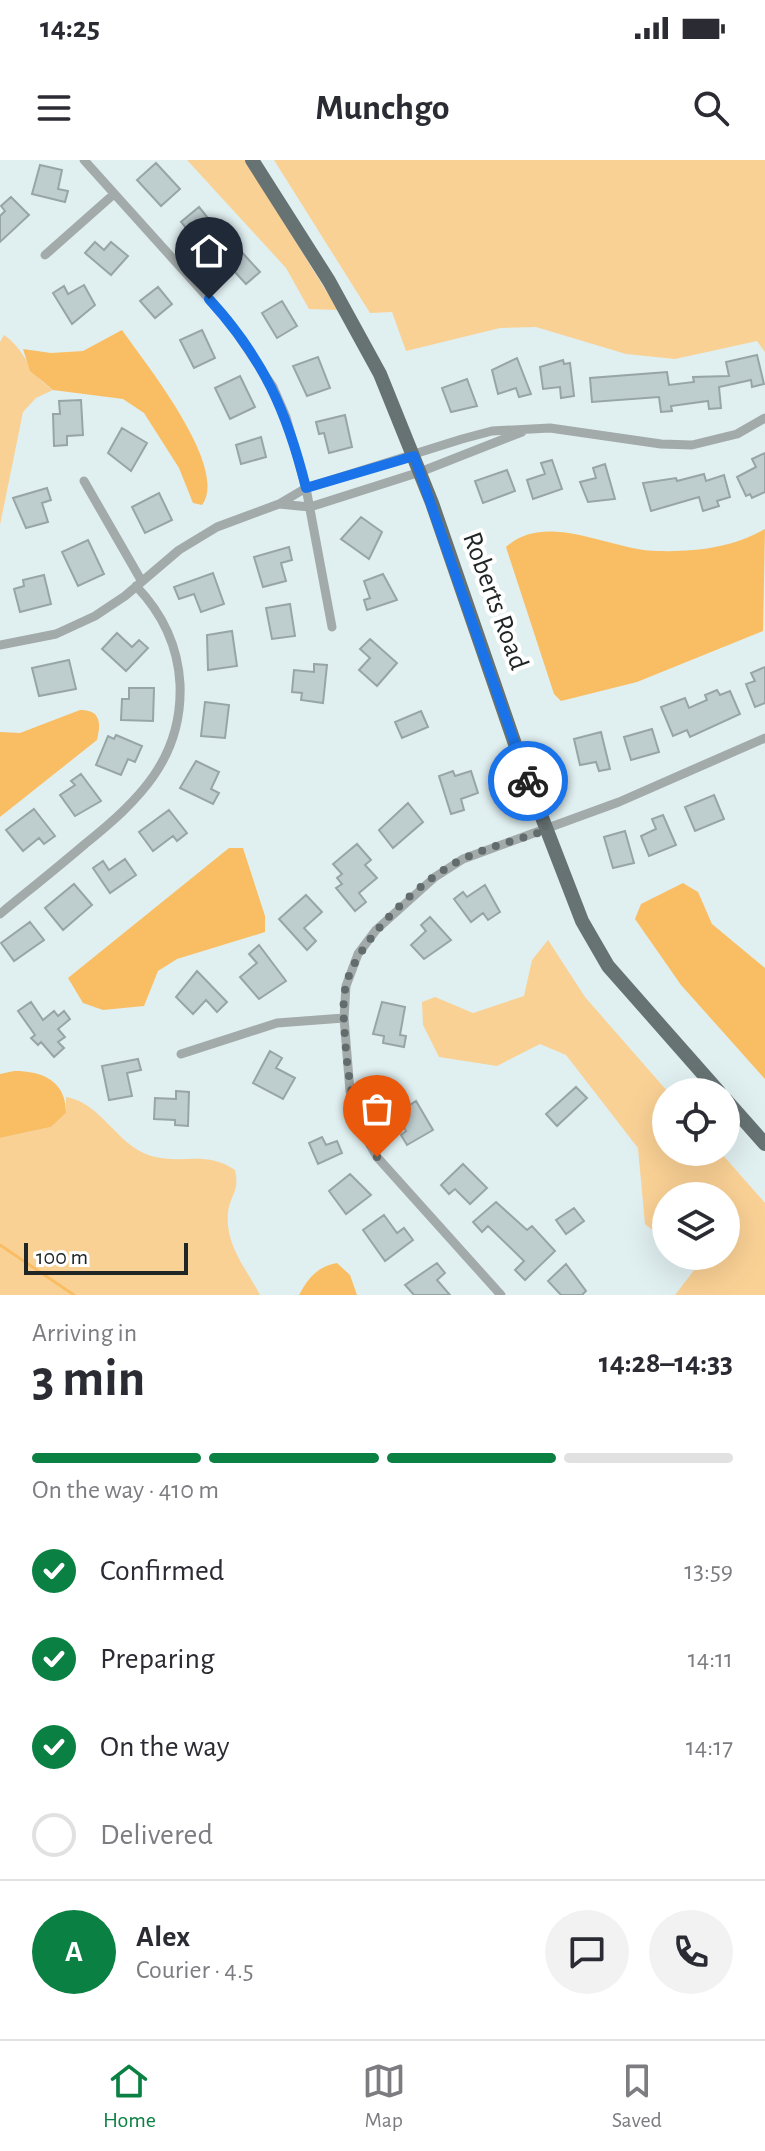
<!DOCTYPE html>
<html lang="en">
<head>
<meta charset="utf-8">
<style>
	body { margin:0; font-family:"Alegreya Sans",sans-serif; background:#f2f2f3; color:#2b2b33; height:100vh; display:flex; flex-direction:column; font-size:30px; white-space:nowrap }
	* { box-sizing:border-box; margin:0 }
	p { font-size:26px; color:#7c7c81 }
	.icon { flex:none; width:44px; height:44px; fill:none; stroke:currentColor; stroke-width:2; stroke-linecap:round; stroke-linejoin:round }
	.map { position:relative; height:1135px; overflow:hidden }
	.drawer { display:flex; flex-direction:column; background:#fff; flex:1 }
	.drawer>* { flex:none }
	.fabs { position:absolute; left:652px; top:918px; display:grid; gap:16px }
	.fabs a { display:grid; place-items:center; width:88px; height:88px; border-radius:50%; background:#fff; box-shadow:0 8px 32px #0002; font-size:40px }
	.scale { position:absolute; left:24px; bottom:20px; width:164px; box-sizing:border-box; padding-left:8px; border:4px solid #202525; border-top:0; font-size:22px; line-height:28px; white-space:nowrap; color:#202525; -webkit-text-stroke:6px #fff; paint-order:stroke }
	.pin { position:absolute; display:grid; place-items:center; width:68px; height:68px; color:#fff; margin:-82px -34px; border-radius:50% 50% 50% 0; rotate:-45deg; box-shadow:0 0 8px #0007 }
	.pin .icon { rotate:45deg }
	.courier { position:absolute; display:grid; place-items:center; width:80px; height:80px; margin:-40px; border:6px solid #1a73e8; border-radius:50%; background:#fff; color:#222; box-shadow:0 2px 10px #0007 }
	.summary em { font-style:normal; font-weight:700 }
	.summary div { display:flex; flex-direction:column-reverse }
	.summary { display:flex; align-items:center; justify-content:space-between; height:136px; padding:0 32px }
	h1 { font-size:52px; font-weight:700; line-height:60px }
	.bar { display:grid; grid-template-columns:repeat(4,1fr); gap:12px 8px; align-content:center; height:96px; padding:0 32px }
	.bar i { height:10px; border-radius:6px; background:#e1e1e2 }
	.bar .on { background:#0b8043 }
	.bar p { grid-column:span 4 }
	.line { display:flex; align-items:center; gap:20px; padding:0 32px; border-top:2px solid #e1e1e2 }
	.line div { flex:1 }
	.round { display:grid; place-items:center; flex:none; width:84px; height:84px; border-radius:42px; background:#f2f2f3 }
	ol { padding:0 32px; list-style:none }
	li { display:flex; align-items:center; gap:24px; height:88px }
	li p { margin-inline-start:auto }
	li .icon { padding:8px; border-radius:50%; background:#0b8043; color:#fff; stroke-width:4 }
	li:last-child { color:#7c7c81 }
	li i { width:44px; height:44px; border:4px solid #e1e1e2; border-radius:50% }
	.status { display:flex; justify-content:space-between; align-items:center; height:56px; padding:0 40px; background:#fff; direction:ltr }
	.status svg { height:22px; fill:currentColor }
	header { display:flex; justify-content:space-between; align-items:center; height:104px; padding:0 32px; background:#fff; font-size:36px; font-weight:700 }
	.menu { display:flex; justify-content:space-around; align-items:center; height:112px; border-top:2px solid #e1e1e2; background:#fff; font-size:22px; color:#7c7c81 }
	.menu a { display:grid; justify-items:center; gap:4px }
	.menu .on { color:#0b8043 }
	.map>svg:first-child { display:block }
	.green { fill:#fad195 }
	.water { fill:#f9be64 }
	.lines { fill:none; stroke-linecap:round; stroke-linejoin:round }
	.stream { stroke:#f9be64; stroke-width:3 }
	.building { fill:#becdce; stroke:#97a5a6; stroke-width:2 }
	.street { stroke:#a3aaaa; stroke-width:9 }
	.primary { stroke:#677373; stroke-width:14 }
	.done { stroke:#636c6c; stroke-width:8; stroke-dasharray:0 14.4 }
	.route { stroke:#1a73e8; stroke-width:10 }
	.labels { text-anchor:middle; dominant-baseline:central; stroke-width:8; stroke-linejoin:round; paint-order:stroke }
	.street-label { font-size:28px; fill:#202525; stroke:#fff }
</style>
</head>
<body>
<div class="status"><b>14:25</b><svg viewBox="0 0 49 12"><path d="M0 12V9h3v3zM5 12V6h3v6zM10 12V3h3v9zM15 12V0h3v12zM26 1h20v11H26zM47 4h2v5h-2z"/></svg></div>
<header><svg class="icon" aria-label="menu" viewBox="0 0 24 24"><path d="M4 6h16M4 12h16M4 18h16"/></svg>Munchgo<svg class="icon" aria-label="search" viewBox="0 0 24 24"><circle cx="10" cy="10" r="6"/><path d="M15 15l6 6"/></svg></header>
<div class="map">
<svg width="765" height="1135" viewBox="0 0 765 1135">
	<rect width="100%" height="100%" fill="#e0eff0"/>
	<path class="green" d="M 187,0 L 245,0 L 338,150 L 309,149 L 286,108 Z
		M 274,0 L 765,0 L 765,192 L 757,181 L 675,199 L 626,194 L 536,167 L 500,168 L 406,191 L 392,152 L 370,153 Z
		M 4,175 C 30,194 24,210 53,230 L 36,238 L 23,252 L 0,365 L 0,182 Z
		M 548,780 L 585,837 L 668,932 L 666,992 L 720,992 L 765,1043 L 765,1135 L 675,1135 L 705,1096 L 726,1096 L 726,1036 L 666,1036 L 666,1076 L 660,1076 L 645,1064 L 638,988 L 566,895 L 540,884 L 497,906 L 439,897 L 423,865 L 422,842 L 435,837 L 473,853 L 524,836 L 532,800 Z
		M 66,937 C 102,943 116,985 151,996 C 183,1005 205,990 235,1010 C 240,1033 230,1034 228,1053 C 225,1085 246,1108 260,1135 L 0,1135 L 0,978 L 51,967 L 66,953 Z"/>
	<path class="water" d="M 122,170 C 145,203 230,308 202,345 L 193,343 L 179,308 L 144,253 L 123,239 L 53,230 L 30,211 L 23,189 L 51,193 L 83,191 Z
		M 765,369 L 763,471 L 637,522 L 561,541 L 554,534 L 506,387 C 547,350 611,391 658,391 C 695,392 732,388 765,369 Z
		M 80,550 C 101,550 101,563 97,580 L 0,657 L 0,572 L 20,573 Z
		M 229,688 L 243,688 L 265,756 L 265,772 L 177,799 L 158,811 L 144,846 L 103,850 L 83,843 L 68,818 Z
		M 683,723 L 698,732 L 712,764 L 765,808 L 765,919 L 681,825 L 635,759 L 641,744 Z
		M 14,911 C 43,911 66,921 66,953 L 51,967 L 0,978 L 0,914 Z
		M 337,1103 L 350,1115 L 357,1135 L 299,1135 C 309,1117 317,1107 337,1103 Z"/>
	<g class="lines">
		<path class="stream" d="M 0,1085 L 74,1135"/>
	</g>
	<path class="building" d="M 156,3 L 180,29 L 161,46 L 137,20 Z
		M 40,5 L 62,10 L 58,29 L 68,31 L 65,42 L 32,34 Z
		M 11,37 L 29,55 L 0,82 L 0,56 L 5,51 L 1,46 Z
		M 199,47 L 220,73 L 202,87 L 181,62 Z
		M 95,82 L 104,90 L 111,82 L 128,96 L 111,115 L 85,93 Z
		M 238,88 L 260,112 L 246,124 L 224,100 Z
		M 84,125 L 95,145 L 72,164 L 53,133 L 64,126 L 68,134 Z
		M 158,127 L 172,144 L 155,158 L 140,141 Z
		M 282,141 L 297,166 L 277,178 L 262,153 Z
		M 202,170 L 215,198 L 194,208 L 180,180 Z
		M 757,195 L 764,224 L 752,227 L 751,220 L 719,227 L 721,248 L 709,249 L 708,241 L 671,246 L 672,251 L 661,252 L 659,237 L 592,242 L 590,218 L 667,212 L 669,225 L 694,222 L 693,217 L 729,216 L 726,202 Z
		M 318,197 L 330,228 L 307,236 L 293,206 Z
		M 517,198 L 531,234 L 519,237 L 516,228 L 498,234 L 492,210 Z
		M 563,200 L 564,204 L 570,203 L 574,236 L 561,238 L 560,227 L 543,229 L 540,207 Z
		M 240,216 L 255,247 L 230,259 L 215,228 Z
		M 467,219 L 477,246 L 451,252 L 442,228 Z
		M 81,240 L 83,275 L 67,276 L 67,285 L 54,286 L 53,254 L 60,254 L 59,241 Z
		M 345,255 L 352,287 L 329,293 L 324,273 L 319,274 L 316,262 Z
		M 122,268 L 147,283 L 131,311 L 108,293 Z
		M 261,277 L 266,297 L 241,304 L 236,285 Z
		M 765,293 L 765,332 L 752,338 L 750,334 L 746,336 L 737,317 L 756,307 L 752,299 Z
		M 552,300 L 562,329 L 533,339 L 527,320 L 545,314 L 541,303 Z
		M 605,304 L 615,339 L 588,342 L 580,322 L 596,318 L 593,308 Z
		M 507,310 L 515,331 L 483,343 L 475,321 Z
		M 704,314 L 706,321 L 724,315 L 730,337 L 717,341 L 719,346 L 703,351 L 699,337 L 651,351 L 643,323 L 676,318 L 677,321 Z
		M 47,328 L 51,340 L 42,343 L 48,362 L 26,368 L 13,338 Z
		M 159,333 L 172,360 L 145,373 L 132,347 Z
		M 361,357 L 382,372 L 369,399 L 341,379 Z
		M 88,380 L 104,414 L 78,426 L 62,392 Z
		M 289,387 L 292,400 L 281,403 L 286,421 L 263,427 L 254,397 Z
		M 213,413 L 224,444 L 201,452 L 194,434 L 179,439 L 174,427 Z
		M 383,414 L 397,440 L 367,450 L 364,440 L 370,438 L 364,421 Z
		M 44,415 L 51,444 L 20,452 L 14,429 L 24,426 L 23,420 Z
		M 290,444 L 295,476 L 272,479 L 266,448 Z
		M 232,471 L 237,506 L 208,510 L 207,475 Z
		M 117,473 L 132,487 L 139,480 L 148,488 L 126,511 L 102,489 Z
		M 370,479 L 397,503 L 377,526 L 359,510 L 370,498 L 360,489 Z
		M 69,500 L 76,529 L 39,536 L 32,508 Z
		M 314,504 L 327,505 L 323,543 L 301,540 L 302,533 L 292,532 L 294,510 L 314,512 Z
		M 765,507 L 765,543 L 755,547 L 746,524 L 755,521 L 751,513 Z
		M 129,528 L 154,528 L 153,561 L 121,560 L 122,539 L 129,539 Z
		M 717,530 L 720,535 L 730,531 L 740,554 L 690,577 L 687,570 L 673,576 L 661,547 L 685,538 L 689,548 L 707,540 L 705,535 Z
		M 205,542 L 229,545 L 225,578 L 201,576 Z
		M 421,551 L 428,567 L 402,578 L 395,562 Z
		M 652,569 L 659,592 L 631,600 L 624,577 Z
		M 601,572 L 610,609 L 599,611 L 596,602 L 580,605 L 574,579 Z
		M 116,575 L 142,586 L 135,602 L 128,599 L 121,615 L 96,605 L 108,576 L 114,579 Z
		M 196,601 L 219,612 L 211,629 L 219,633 L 213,644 L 180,628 Z
		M 453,611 L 455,616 L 471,611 L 478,633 L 461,639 L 464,650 L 451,654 L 439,616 Z
		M 81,614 L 101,641 L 75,656 L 60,635 L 75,625 L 71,621 Z
		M 714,635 L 724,659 L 695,671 L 685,647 Z
		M 408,643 L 423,662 L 393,688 L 379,670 Z
		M 34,649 L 55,676 L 44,684 L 39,678 L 23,691 L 6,670 Z
		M 169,650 L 187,673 L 177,681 L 173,676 L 153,691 L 139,672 Z
		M 663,655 L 676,685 L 649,696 L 641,676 L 656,669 L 652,659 Z
		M 625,671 L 634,703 L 613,708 L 604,677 Z
		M 357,684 L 371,700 L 365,705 L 377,718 L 359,733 L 366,742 L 355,751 L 336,728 L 342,724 L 337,718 L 342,714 L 333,704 Z
		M 125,699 L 136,715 L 110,733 L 93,708 L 103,701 L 109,710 Z
		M 74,724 L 92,745 L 63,770 L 45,748 Z
		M 485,725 L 500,752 L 488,760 L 483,753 L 471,762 L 454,739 L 463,732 L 467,737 Z
		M 306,735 L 322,752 L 304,768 L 316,781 L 307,790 L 279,759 Z
		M 430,757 L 451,780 L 424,799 L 411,785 L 426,771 L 421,765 Z
		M 30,762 L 44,780 L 14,801 L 1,783 Z
		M 259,785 L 286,821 L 259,839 L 240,817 L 257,803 L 249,794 Z
		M 197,811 L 227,842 L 217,852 L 206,840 L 193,854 L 176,837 Z
		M 31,842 L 43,860 L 54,851 L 58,856 L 64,851 L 70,859 L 58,869 L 65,877 L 58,882 L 64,888 L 54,897 L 41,882 L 38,885 L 31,878 L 35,875 L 18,851 Z
		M 382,842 L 405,847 L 400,875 L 406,876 L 404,887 L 383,883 L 384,876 L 373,874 Z
		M 270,891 L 282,898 L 276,908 L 295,918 L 283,939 L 253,923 Z
		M 138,899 L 141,910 L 127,913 L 132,936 L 109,940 L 102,906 Z
		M 576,927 L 587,938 L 557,966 L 546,954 Z
		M 176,931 L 189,932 L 188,966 L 175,965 L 175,960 L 154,959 L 155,938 L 176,939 Z
		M 416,941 L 433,970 L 407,985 L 401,975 L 406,971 L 396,954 Z
		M 322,977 L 326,985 L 337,981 L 342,993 L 318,1004 L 309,983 Z
		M 463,1004 L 487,1028 L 470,1044 L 455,1029 L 449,1034 L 441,1025 Z
		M 350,1014 L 371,1035 L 346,1054 L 329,1031 Z
		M 496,1042 L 527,1070 L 532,1066 L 555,1091 L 525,1120 L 515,1110 L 524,1101 L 488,1066 L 482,1072 L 473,1062 Z
		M 574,1048 L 584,1061 L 566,1074 L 556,1060 Z
		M 384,1055 L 397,1073 L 404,1068 L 413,1080 L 385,1101 L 363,1070 Z
		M 437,1103 L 445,1113 L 437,1120 L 450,1135 L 414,1135 L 405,1125 Z
		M 566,1104 L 586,1131 L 582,1135 L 561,1135 L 548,1121 Z"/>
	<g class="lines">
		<path class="street" d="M 84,0 L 228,160 L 273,227 L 286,257 L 306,328 L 332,467
			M 45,95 L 114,34
			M 84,321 L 141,420
			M 279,344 L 310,347 L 420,312 L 522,272
			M 0,485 L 56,474 L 95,456 L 125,436 L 179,390 L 217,367 L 279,344 L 306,328 L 462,279 L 492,271 L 550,268 L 661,284 L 692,285 L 737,274 L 765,258
			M 0,754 C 28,731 57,708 85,684 C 138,641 183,599 180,524 C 178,487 162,453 136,426
			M 181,894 L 277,863 L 344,858
			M 501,1135 L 377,997 L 359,965 L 350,931 L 344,858 L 346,826 L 358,794 L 376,770 L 435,717 L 463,699 L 619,642 L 765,578"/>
		<path class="primary" d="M 252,0 L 329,121 L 380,214 L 432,343 L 526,616 L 582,761 L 608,806 L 719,932
			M 726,940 L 765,984"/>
	</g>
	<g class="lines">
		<path class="done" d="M 377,997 C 356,963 350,931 346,892 C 345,870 341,847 346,825 C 357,780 424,716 465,698 C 491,686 520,679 547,670 L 528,621"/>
		<path class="route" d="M 209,139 C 263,198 287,251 306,328 L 414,296 L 528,621"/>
	</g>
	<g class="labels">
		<g class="street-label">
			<text transform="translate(495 441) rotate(70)">Roberts Road</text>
		</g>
	</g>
</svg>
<div class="fabs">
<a><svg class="icon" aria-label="locate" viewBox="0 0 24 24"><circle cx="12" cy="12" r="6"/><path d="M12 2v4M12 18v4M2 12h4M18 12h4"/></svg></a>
<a><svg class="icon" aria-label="layers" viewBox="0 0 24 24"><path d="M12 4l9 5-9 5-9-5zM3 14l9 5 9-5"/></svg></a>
</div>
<div class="scale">100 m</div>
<div class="pin" style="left:377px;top:997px;background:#ea580c"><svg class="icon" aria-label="bag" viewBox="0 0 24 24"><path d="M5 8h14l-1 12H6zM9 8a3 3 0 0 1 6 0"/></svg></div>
<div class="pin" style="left:209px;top:139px;background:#1f2937"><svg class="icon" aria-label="home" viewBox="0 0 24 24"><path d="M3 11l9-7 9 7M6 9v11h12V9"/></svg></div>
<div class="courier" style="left:528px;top:621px"><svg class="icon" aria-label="bike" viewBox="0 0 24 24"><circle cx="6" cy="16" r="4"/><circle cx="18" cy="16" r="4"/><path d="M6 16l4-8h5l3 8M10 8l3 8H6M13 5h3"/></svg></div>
</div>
<section class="drawer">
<div class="summary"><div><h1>3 min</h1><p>Arriving in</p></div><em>14:28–14:33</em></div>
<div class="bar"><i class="on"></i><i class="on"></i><i class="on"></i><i></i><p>On the way · 410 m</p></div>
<ol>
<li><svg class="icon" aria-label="check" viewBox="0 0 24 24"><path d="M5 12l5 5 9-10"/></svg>Confirmed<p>13:59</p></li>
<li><svg class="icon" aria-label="check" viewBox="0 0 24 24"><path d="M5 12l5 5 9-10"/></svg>Preparing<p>14:11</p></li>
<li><svg class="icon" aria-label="check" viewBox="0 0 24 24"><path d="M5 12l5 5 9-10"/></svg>On the way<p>14:17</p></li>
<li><i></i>Delivered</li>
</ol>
<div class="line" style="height:144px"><b class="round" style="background:#0b8043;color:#fff">A</b><div><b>Alex</b><p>Courier · 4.5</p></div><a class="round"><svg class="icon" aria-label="chat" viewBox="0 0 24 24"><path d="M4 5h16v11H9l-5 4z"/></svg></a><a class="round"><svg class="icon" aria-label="phone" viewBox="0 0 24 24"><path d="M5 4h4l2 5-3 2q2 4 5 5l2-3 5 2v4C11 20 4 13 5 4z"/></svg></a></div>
</section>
<nav class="menu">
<a class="on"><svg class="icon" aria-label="home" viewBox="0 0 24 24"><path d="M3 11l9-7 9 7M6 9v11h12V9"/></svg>Home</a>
<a><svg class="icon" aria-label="map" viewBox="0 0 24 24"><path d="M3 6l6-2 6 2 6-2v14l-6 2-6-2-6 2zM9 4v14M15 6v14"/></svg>Map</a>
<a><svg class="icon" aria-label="saved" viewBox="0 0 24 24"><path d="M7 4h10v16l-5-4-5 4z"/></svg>Saved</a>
</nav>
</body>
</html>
